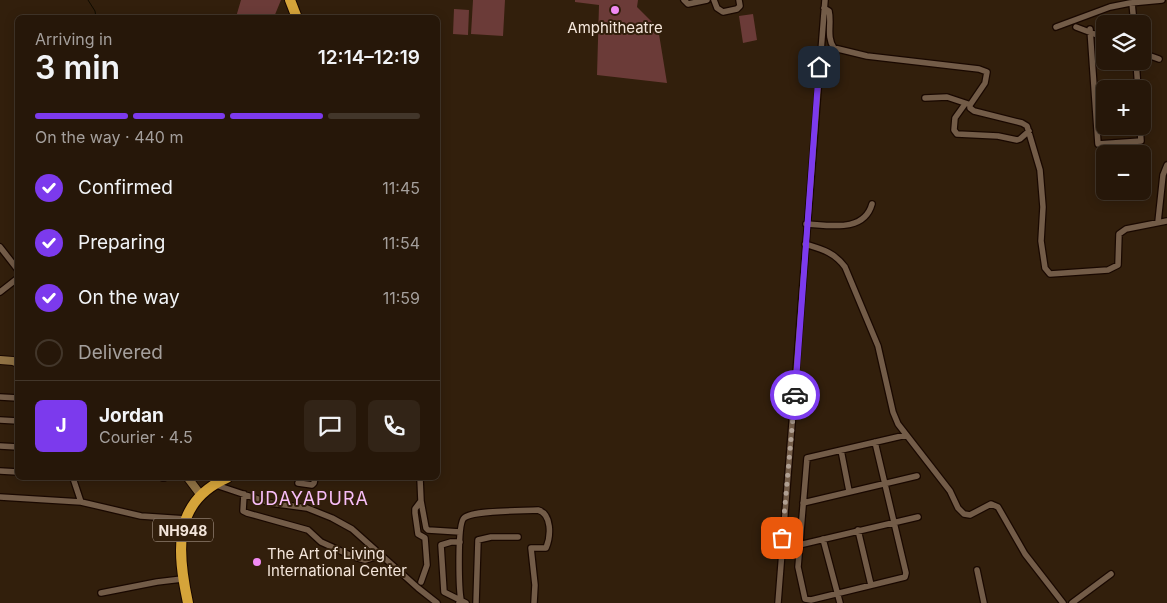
<!DOCTYPE html>
<html lang="en">
<head>
<meta charset="utf-8">
<style>
	body { margin:0; font-family:Inter,sans-serif; background:#322417; color:#f1f3f6; height:100vh; display:flex; flex-direction:column; font-size:19px; white-space:nowrap }
	* { box-sizing:border-box; margin:0 }
	p { font-size:16px; color:#a49f9c }
	.icon { flex:none; width:28px; height:28px; fill:none; stroke:currentColor; stroke-width:2; stroke-linecap:round; stroke-linejoin:round }
	.map { position:relative; flex:1; overflow:hidden }
	.details { position:absolute; left:15px; top:15px; width:425px; height:465px; display:flex; flex-direction:column; background:#261709; border-radius:8px; box-shadow:0 2px 12px #0003,0 0 0 1px #42362a }
	.details>* { flex:none }
	.tools { position:absolute; left:1096px; top:15px; display:grid; gap:10px }
	.tools a { display:grid; place-items:center; width:55px; height:55px; border-radius:8px; background:#261709; box-shadow:0 2px 12px #0003,0 0 0 1px #42362a; font-size:25px }
	.pin { position:absolute; display:grid; place-items:center; width:42px; height:42px; color:#fff; margin:-21px; border-radius:10px; box-shadow:0 2px 8px #0006 }
	.courier { position:absolute; display:grid; place-items:center; width:50px; height:50px; margin:-25px; border:4px solid #7c3aed; border-radius:50%; background:#fff; color:#222; box-shadow:0 1px 6px #0007 }
	.overview em { font-style:normal; font-weight:600 }
	.overview div { display:flex; flex-direction:column-reverse }
	.overview { display:flex; align-items:center; justify-content:space-between; height:85px; padding:0 20px }
	h1 { font-size:32px; font-weight:600; line-height:38px }
	.bar { display:grid; grid-template-columns:repeat(4,1fr); gap:8px 5px; align-content:center; height:60px; padding:0 20px }
	.bar i { height:6px; border-radius:4px; background:#42362a }
	.bar .on { background:#7c3aed }
	.bar p { grid-column:span 4 }
	.line { display:flex; align-items:center; gap:12px; padding:0 20px; border-top:1px solid #42362a }
	.line div { flex:1 }
	.round { display:grid; place-items:center; flex:none; width:52px; height:52px; border-radius:8px; background:#322417 }
	ol { padding:0 20px; list-style:none }
	li { display:flex; align-items:center; gap:15px; height:55px }
	li p { margin-inline-start:auto }
	li .icon { padding:5px; border-radius:50%; background:#7c3aed; color:#fff; stroke-width:4 }
	li:last-child { color:#a49f9c }
	li i { width:28px; height:28px; border:2px solid #42362a; border-radius:50% }
	.map>svg:first-child { display:block }
	.green { fill:#6b3b38 }
	.lines { fill:none; stroke-linecap:round; stroke-linejoin:round }
	.stream { stroke:#100c00; stroke-width:1 }
	.street-casing { stroke:#190800; stroke-width:8 }
	.secondary-casing { stroke:#190800; stroke-width:10 }
	.highway-casing { stroke:#190800; stroke-width:12 }
	.street { stroke:#735c48; stroke-width:5.5 }
	.secondary { stroke:#907244; stroke-width:8 }
	.highway { stroke:#d5a43a; stroke-width:10 }
	.done { stroke:#b0a093; stroke-width:5; stroke-dasharray:0 9 }
	.route { stroke:#7c3aed; stroke-width:6 }
	.poi-dot { fill:#f18af4; stroke:#321f0c; stroke-width:2 }
	.labels { text-anchor:middle; dominant-baseline:central; stroke-width:4; stroke-linejoin:round; paint-order:stroke }
	.shield { fill:#321f0c; stroke:#baaa9d; stroke-width:1 }
	.shield-label { font-size:14px; font-weight:bold; fill:#f4e6db }
	.poi-label { font-size:15px; fill:#f4e6db; stroke:#321f0c }
	.quarter-label { font-size:18px; letter-spacing:1px; fill:#f8bef8; stroke:#321f0c }
</style>
</head>
<body>
<div class="map">
<svg width="1167" height="603" viewBox="0 0 1167 603">
	<rect width="100%" height="100%" fill="#321f0c"/>
	<path class="green" d="M 241,0 L 281,0 L 274,17 L 236,17 Z
		M 473,0 L 505,0 L 503,36 L 471,34 Z
		M 575,0 L 638,0 L 637,7 L 658,28 L 667,83 L 597,75 L 599,5 L 575,2 Z
		M 454,9 L 469,10 L 468,35 L 453,34 Z
		M 753,14 L 757,40 L 743,43 L 739,16 Z"/>
	<g class="lines">
		<path class="stream" d="M 88,0 L 95,11 L 96,18"/>
		<g class="street-casing">
			<path id="street" d="M 684,0 L 688,4 L 707,0
				M 714,0 L 717,8 L 723,12 L 737,9 L 740,6 L 739,0
				M 1132,3 L 1134,24
				M 824,8 L 829,11 C 832,23 826,37 834,48 L 867,56 L 979,69 L 987,72 L 985,83 L 970,105 L 970,108 L 974,111 L 1022,123 L 1027,126 L 1040,170 L 1043,207 L 1041,241 L 1045,268 L 1050,274 L 1108,270 L 1118,265 L 1119,234 L 1126,229 L 1167,221
				M 1056,27 L 1110,7 L 1130,3 L 1162,0
				M 1076,27 L 1105,38
				M 1090,29 L 1098,144 L 1141,141 L 1140,126
				M 1142,53 L 1159,59
				M 1136,61 L 1138,89
				M 925,98 L 947,97 L 968,104
				M 965,104 L 955,118 L 954,130 L 957,134 L 998,136 L 1017,140 L 1020,139 L 1029,131
				M 1158,222 L 1163,175 L 1167,165
				M 806,224 C 829,225 864,233 872,204
				M 805,244 C 821,249 834,252 845,267 L 878,346 L 893,412 L 898,424 L 950,491 L 958,508 L 964,514 L 970,515 L 991,504 L 998,507 L 1025,554 L 1063,603
				M 0,247 L 18,270
				M 0,292 L 18,278
				M 0,397 L 18,398
				M 0,420 L 18,421
				M 875,442 L 906,573 L 905,577 L 811,600 L 805,599 L 798,567 L 807,458 L 906,435
				M 0,446 L 18,447
				M 841,450 L 849,491
				M 0,471 L 18,472
				M 163,478 L 164,478
				M 420,478 L 421,501 L 415,509 L 415,513 L 418,534 L 425,538 L 427,565 L 421,582
				M 298,483 L 312,485 L 314,483 L 315,478
				M 216,485 L 270,503 L 307,508 L 332,518 L 352,529 L 418,588 L 437,603
				M 244,494 L 243,511 L 247,513 L 308,530 L 321,542 L 354,557 L 365,560 L 375,557 L 378,552
				M 0,497 L 81,502 L 73,478
				M 421,501 L 426,528 L 428,530 L 460,532
				M 81,502 L 141,516 L 186,519
				M 803,503 L 917,476
				M 858,530 L 871,585
				M 823,539 L 840,603
				M 460,542 L 451,542 L 441,545 L 444,592 L 466,603
				M 799,545 L 918,517
				M 977,570 L 984,603
				M 101,593 L 157,582 L 182,579
				M 459,603 L 461,600 C 459,589 457,524 464,518 C 473,510 523,511 538,510 C 552,514 551,536 546,548 L 531,548 L 535,585 L 534,603
				M 476,603 L 478,540 L 491,537 L 518,537
				M 778,603 L 825,0
				M 1072,603 L 1111,574"/>
		</g>
		<g class="secondary-casing">
			<path id="secondary" d="M 0,360 L 13,361 L 18,363
				M 188,478 L 200,494"/>
		</g>
		<g class="highway-casing">
			<path id="highway" d="M 290,0 L 297,18
				M 188,603 C 177,552 172,502 227,478"/>
		</g>
		<use href="#street" class="street"/>
		<use href="#secondary" class="secondary"/>
		<use href="#highway" class="highway"/>
	</g>
	<g class="lines">
		<path class="done" d="M 782,538 L 795,395"/>
		<path class="route" d="M 795,395 L 819,67"/>
	</g>
	<g class="poi-dot">
		<circle cx="615" cy="10" r="5"/>
		<circle cx="257" cy="562" r="5"/>
	</g>
	<g class="labels">
		<rect class="shield" x="153" y="518.5" width="60" height="23" rx="4"/>
		<g class="shield-label">
			<text x="183" y="530">NH948</text>
		</g>
		<g class="poi-label">
			<text x="615" y="27">Amphitheatre</text>
			<text x="267" y="553" text-anchor="start">The Art of Living<tspan x="267" dy="17">International Center</tspan></text>
		</g>
		<g class="quarter-label">
			<text x="310" y="498">UDAYAPURA</text>
		</g>
	</g>
</svg>
<div class="tools">
<a><svg class="icon" aria-label="layers" viewBox="0 0 24 24"><path d="M12 4l9 5-9 5-9-5zM3 14l9 5 9-5"/></svg></a>
<a>+</a>
<a>−</a>
</div>
<div class="pin" style="left:782px;top:538px;background:#ea580c"><svg class="icon" aria-label="bag" viewBox="0 0 24 24"><path d="M5 8h14l-1 12H6zM9 8a3 3 0 0 1 6 0"/></svg></div>
<div class="pin" style="left:819px;top:67px;background:#1f2937"><svg class="icon" aria-label="home" viewBox="0 0 24 24"><path d="M3 11l9-7 9 7M6 9v11h12V9"/></svg></div>
<div class="courier" style="left:795px;top:395px"><svg class="icon" aria-label="car" viewBox="0 0 24 24"><path d="M5 17H2v-5l4-1 3-4h7l3 4 3 1v5h-3M9 17h6M6 11h13"/><circle cx="7" cy="17" r="2"/><circle cx="17" cy="17" r="2"/></svg></div>
<section class="details">
<div class="overview"><div><h1>3 min</h1><p>Arriving in</p></div><em>12:14–12:19</em></div>
<div class="bar"><i class="on"></i><i class="on"></i><i class="on"></i><i></i><p>On the way · 440 m</p></div>
<ol>
<li><svg class="icon" aria-label="check" viewBox="0 0 24 24"><path d="M5 12l5 5 9-10"/></svg>Confirmed<p>11:45</p></li>
<li><svg class="icon" aria-label="check" viewBox="0 0 24 24"><path d="M5 12l5 5 9-10"/></svg>Preparing<p>11:54</p></li>
<li><svg class="icon" aria-label="check" viewBox="0 0 24 24"><path d="M5 12l5 5 9-10"/></svg>On the way<p>11:59</p></li>
<li><i></i>Delivered</li>
</ol>
<div class="line" style="height:90px"><b class="round" style="background:#7c3aed;color:#fff">J</b><div><b>Jordan</b><p>Courier · 4.5</p></div><a class="round"><svg class="icon" aria-label="chat" viewBox="0 0 24 24"><path d="M4 5h16v11H9l-5 4z"/></svg></a><a class="round"><svg class="icon" aria-label="phone" viewBox="0 0 24 24"><path d="M5 4h4l2 5-3 2q2 4 5 5l2-3 5 2v4C11 20 4 13 5 4z"/></svg></a></div>
</section>
</div>
</body>
</html>
